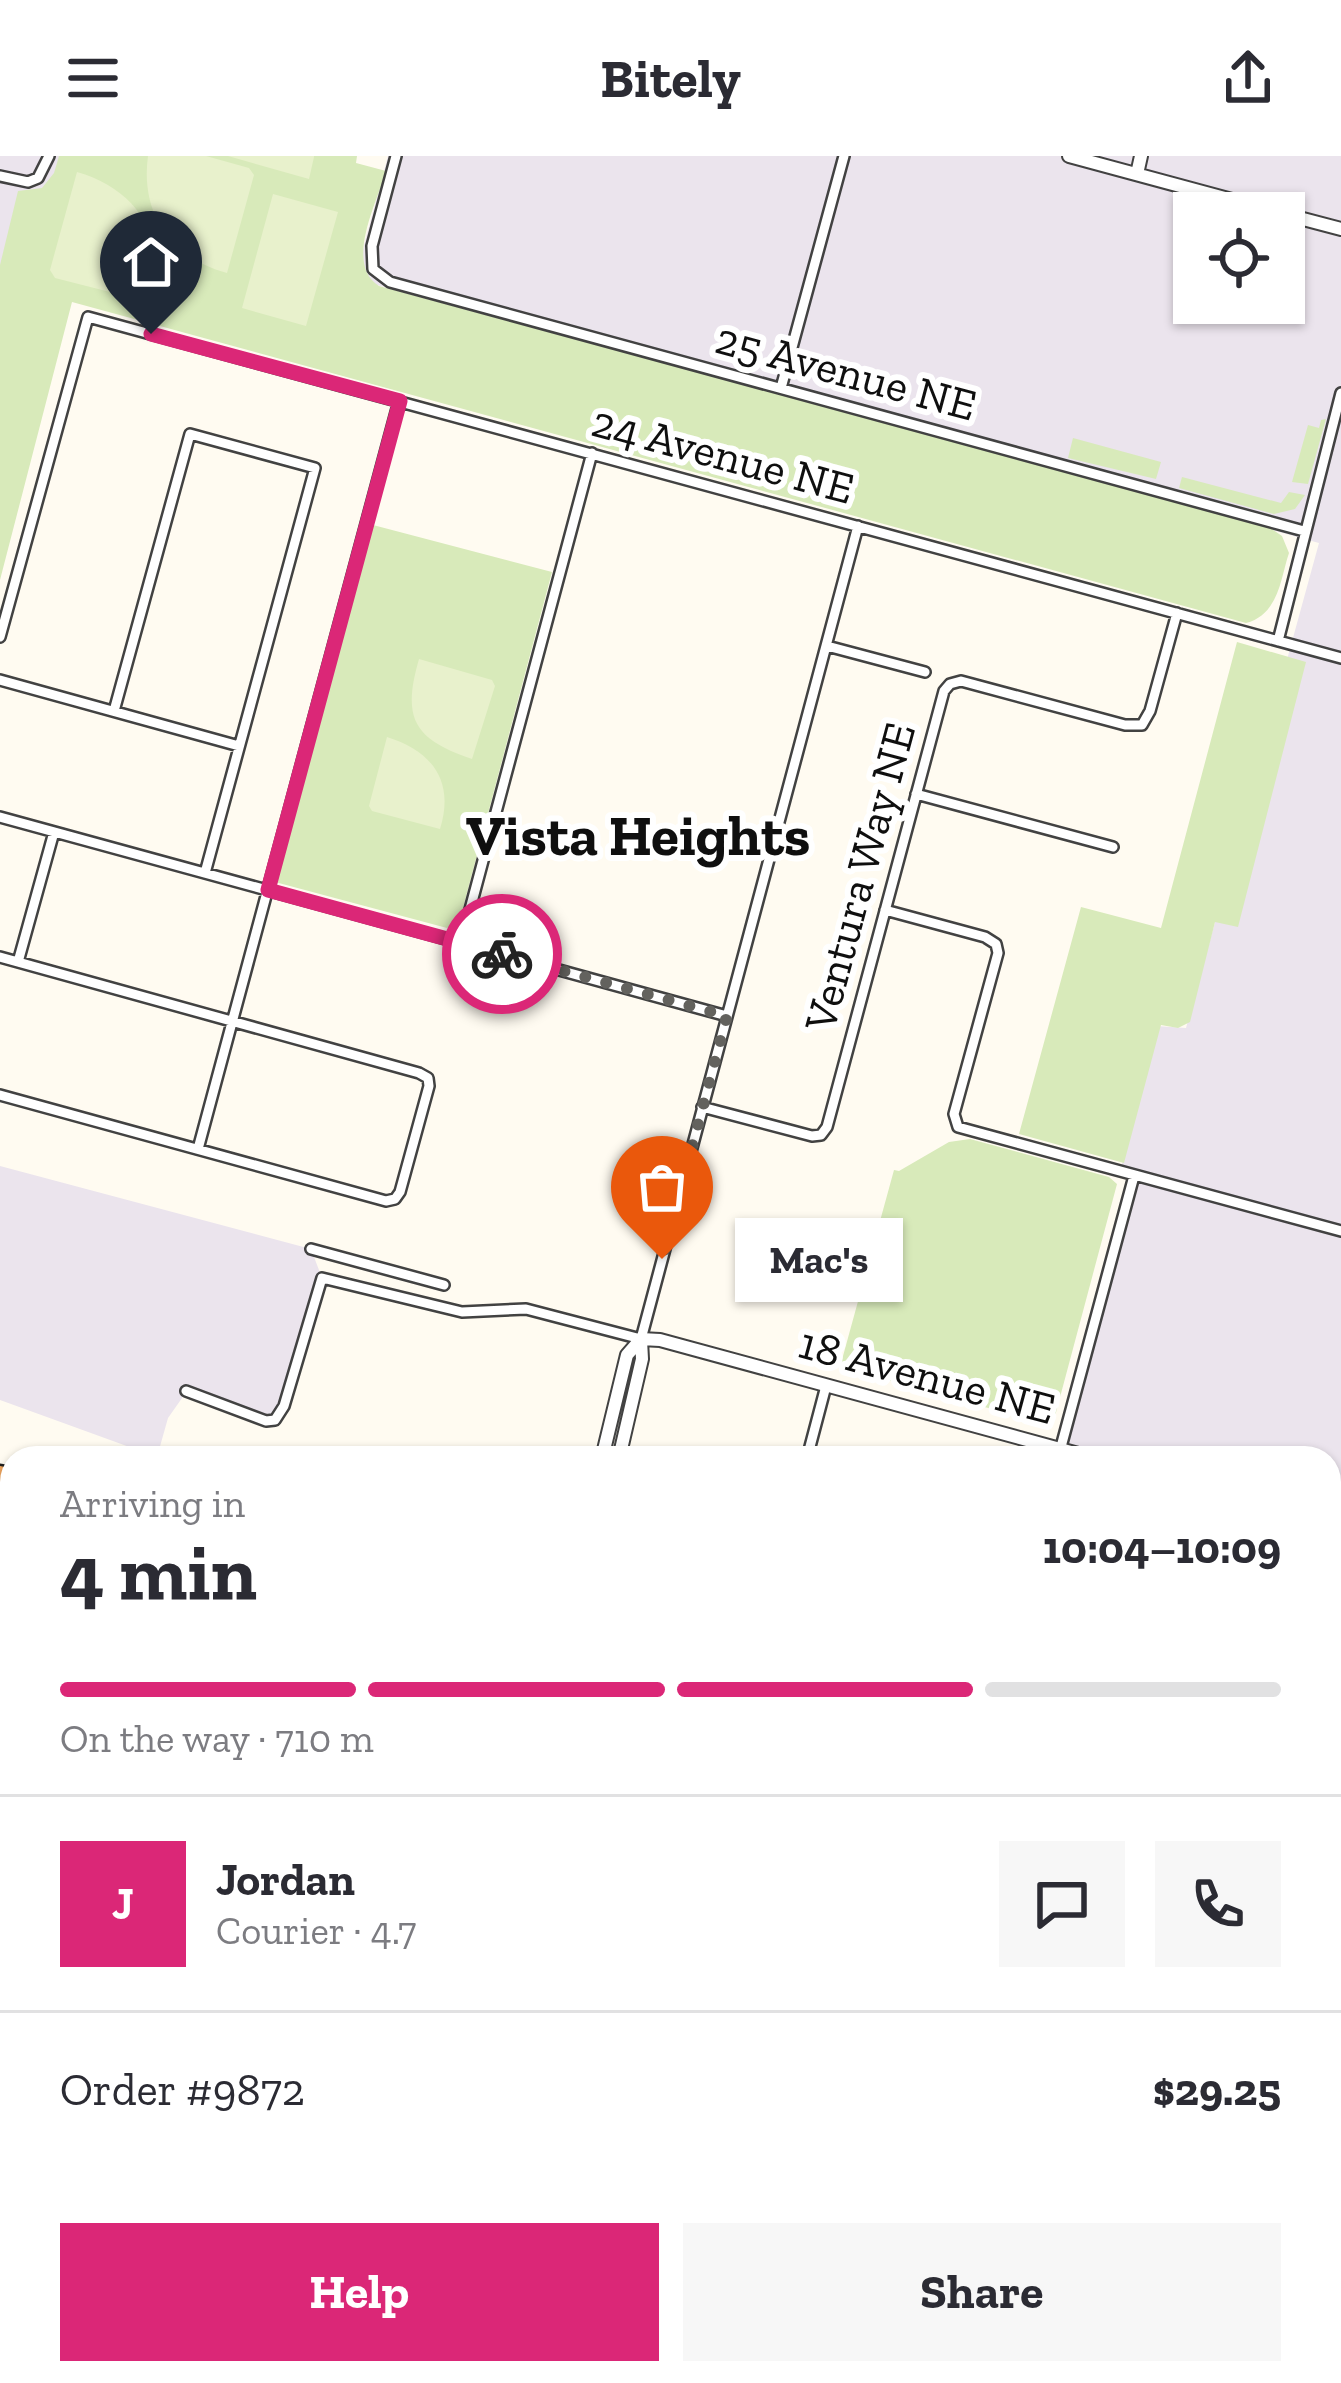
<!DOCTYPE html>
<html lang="en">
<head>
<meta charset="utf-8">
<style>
	body { margin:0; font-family:"Zilla Slab",serif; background:#f7f7f7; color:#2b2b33; height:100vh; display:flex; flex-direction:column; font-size:45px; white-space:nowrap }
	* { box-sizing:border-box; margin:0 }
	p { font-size:39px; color:#7c7c81 }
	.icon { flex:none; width:66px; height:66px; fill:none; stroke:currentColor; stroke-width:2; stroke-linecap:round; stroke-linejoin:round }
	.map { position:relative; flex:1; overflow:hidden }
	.details { position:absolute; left:0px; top:1290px; width:1341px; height:939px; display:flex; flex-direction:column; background:#fff; border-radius:36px 36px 0 0; box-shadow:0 3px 9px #0004 }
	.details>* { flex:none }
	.buttons { position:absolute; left:1173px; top:36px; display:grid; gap:24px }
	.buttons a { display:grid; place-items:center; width:132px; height:132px; border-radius:0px; background:#fff; box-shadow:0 3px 9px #0004; font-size:60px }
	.pin { position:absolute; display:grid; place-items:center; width:102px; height:102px; color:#fff; margin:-123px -51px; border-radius:50% 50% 50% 0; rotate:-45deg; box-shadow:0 0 12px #0007 }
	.pin .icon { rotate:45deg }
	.courier { position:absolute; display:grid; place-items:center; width:120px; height:120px; margin:-60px; border:9px solid #db2777; border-radius:50%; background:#fff; color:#222; box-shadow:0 3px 15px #0007 }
	.bubble { position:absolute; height:84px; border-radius:0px; background:#fff; box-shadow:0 3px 9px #0004; font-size:39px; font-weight:700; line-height:84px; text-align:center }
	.overview em { font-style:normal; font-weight:700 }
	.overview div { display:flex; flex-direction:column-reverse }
	.overview { display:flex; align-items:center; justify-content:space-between; height:204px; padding:0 60px }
	h1 { font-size:78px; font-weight:700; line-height:90px }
	.bar { display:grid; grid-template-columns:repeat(4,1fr); gap:18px 12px; align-content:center; height:144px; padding:0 60px }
	.bar i { height:15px; border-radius:9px; background:#e1e1e2 }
	.bar .selected { background:#db2777 }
	.bar p { grid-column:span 4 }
	.line { display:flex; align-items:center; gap:30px; padding:0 60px; border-top:3px solid #e1e1e2 }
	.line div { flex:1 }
	.round { display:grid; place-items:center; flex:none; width:126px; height:126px; border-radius:0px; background:#f7f7f7 }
	.cta { display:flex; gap:24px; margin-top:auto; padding:24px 60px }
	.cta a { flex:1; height:138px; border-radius:0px; background:#db2777; color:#fff; font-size:48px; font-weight:700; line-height:138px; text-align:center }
	.cta a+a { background:#f7f7f7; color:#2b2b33 }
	header { display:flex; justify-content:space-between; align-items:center; height:156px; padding:0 60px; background:#fff; font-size:54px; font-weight:700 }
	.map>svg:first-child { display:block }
	.industrial { fill:#ebe4ed; fill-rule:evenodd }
	.green { fill:#d8eaba }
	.pitch { fill:#e8f1cc }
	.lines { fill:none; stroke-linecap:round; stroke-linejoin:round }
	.minor-casing { stroke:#424242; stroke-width:14 }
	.tertiary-casing { stroke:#424242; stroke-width:16 }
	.trunk-casing { stroke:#202020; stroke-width:21 }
	.motorway-casing { stroke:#202020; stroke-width:22 }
	.minor { stroke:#fff; stroke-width:9 }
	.tertiary { stroke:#fff; stroke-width:12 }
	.trunk { stroke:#f6aa61; stroke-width:16 }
	.motorway { stroke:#f48f5a; stroke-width:18 }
	.done { stroke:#63625e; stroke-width:12; stroke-dasharray:0 21.6 }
	.route { stroke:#db2777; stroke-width:15 }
	.labels { text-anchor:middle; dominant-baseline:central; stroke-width:12; stroke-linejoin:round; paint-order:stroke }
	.street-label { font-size:45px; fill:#0f0f0f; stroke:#fff }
	.district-label { font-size:57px; font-weight:bold; fill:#0f0f0f; stroke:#fff }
</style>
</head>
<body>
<header><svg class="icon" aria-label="menu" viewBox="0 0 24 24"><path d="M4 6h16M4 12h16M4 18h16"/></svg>Bitely<svg class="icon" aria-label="share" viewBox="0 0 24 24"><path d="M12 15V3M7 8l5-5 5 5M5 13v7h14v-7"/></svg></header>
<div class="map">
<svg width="1341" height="2227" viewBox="0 0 1341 2227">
	<rect width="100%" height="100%" fill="#fffbf1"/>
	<path class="industrial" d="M 0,0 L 66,0 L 0,118 Z
		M 388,0 L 1341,0 L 1341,1584 L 1329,1589 L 1329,1302 L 1058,1302 L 1134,1020 L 1120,1016 L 1156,870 L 1186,872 L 1319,387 L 355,123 ZM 1194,57 L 1284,57 L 1284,147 L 1194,147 Z
		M 0,1010 L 311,1093 L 322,1122 L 275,1264 L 187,1235 L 168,1262 L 157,1301 L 0,1244 Z"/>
	<path class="green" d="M 59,0 L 357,0 L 356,7 L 386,15 C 377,47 344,108 379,130 L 1269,371 L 1282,380 L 1289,397 C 1281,419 1280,458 1246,467 L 72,146 L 0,424 L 0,109 L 18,35 L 42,32 L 54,17 Z
		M 1326,263 L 1308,328 L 1292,326 L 1308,269 L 1319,272 L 1321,264 Z
		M 1073,282 L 1161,306 L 1156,323 L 1068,302 Z
		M 1182,321 L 1281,347 L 1289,336 L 1305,339 L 1295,353 L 1274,358 L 1179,332 Z
		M 373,369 L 552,416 L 459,767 L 447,772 L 275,726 Z
		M 1237,486 L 1306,506 L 1238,771 L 1215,766 L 1190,866 L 1178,872 L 1161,869 L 1124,1007 L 1019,978 L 1081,751 L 1161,772 Z
		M 970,983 L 1109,1021 L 1117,1028 L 1055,1260 L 1046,1268 L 840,1211 L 894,1014 L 899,1015 L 949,986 Z
		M 0,1577 L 12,1581 L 12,1833 L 0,1830 Z
		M 1329,1702 L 1341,1705 L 1341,1807 L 1329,1791 Z
		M 1341,1897 L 1341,2117 L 1329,2124 L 1329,1904 Z"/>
	<path class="pitch" d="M 148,0 L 206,0 L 249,12 L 254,19 L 227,117 C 171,102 140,58 148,0 Z
		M 228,0 L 314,0 L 314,1 L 309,23 Z
		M 77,16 C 138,33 170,85 153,147 L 55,122 L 50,114 Z
		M 273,38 L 338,56 L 306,170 L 242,152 Z
		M 419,503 L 492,524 L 495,530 L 472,603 C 413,583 402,562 419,503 Z
		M 387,581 C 432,595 455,625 440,673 L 372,655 L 369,650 Z"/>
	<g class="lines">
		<g class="minor-casing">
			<path id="minor" d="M 396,0 L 372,90 L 373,113 L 390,126 L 1304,375
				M 0,20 L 28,26 L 38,22 L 49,0
				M 781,232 L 844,0
				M 0,481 L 88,161 L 1341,502
				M 1278,485 L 1341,237
				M 827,490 L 925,516
				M 0,524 L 239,590
				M 114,555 L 190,278 L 315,312 L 205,717
				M 916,638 L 1113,691
				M 0,661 L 727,860
				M 885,754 L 985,781 L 996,788 L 998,797 L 954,958 L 958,971 L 1341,1075
				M 461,787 L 592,297
				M 0,801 L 419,917 L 428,922 L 429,930 L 400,1036 L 395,1043 L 386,1045 L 0,939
				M 18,806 L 54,676
				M 702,951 L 812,980 L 821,979 L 827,971 L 944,535 L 950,528 L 961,525 L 1125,569 L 1142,569 L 1150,555 L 1177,457
				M 198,993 L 399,245
				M 311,1093 L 444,1129
				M 186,1235 L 266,1265 L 275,1264 L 284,1250 L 322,1122 L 462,1156 L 526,1153 L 641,1183 L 858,370
				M 807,1302 L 826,1230
				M 1058,1302 L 1134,1020
				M 0,1577 L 12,1581
				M 0,1830 L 12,1833
				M 0,1977 L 12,1931
				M 0,2083 L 12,2086
				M 1329,2124 L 1341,2117
				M 1329,2135 L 1341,2162
				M 809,2217 L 815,2227
				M 950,2217 L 956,2227
				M 1087,2217 L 1091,2227
				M 1229,2217 L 1230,2227
				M 81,2227 L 84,2217
				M 505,2227 L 508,2217"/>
		</g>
		<g class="tertiary-casing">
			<path id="tertiary" d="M 1069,0 L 1280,57
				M 1137,18 L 1141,0
				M 1284,58 L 1341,73
				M 641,1183 L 660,1184 L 1093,1302
				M 602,1302 L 627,1199 L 641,1183
				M 619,1302 L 642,1203 L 641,1184
				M 1329,1367 L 1341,1369
				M 372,2227 L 374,2217"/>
		</g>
		<g class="trunk-casing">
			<path id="trunk" d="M 0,1318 L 12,1322
				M 0,1345 L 12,1348"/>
		</g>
		<g class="motorway-casing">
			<path id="motorway" d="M 1329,1614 L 1341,1611
				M 1329,1675 L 1341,1678
				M 1329,1695 L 1341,1698
				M 1329,1800 L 1341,1815"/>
		</g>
		<use href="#minor" class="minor"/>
		<use href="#tertiary" class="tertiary"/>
		<use href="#trunk" class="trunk"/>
		<use href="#motorway" class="motorway"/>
	</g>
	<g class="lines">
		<path class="done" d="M 502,798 L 727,860 L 662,1103"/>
		<path class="route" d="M 151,178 L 400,245 L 268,734 L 502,798"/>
	</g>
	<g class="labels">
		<g class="street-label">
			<text transform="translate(846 216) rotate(15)">25 Avenue NE</text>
			<text transform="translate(723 299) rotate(15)">24 Avenue NE</text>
			<text transform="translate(860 721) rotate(-75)">Ventura Way NE</text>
			<text transform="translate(927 1220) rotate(15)">18 Avenue NE</text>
		</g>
		<g class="district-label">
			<text x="638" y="679">Vista Heights</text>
		</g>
	</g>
</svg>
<div class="buttons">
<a><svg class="icon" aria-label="locate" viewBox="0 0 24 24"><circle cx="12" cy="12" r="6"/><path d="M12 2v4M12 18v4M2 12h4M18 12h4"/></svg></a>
</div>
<div class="pin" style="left:662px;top:1103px;background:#ea580c"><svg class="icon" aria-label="bag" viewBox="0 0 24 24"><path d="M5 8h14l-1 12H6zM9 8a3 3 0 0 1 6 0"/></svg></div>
<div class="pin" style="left:151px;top:178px;background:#1f2937"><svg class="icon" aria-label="home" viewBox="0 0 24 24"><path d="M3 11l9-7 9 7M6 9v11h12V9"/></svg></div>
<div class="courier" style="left:502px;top:798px"><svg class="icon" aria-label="bike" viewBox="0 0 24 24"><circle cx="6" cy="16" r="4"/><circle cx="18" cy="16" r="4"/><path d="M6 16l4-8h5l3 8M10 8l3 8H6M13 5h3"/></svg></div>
<div class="bubble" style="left:735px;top:1062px;width:168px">Mac's</div>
<section class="details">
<div class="overview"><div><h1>4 min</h1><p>Arriving in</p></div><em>10:04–10:09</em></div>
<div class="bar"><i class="selected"></i><i class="selected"></i><i class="selected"></i><i></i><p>On the way · 710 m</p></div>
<div class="line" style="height:216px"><b class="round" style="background:#db2777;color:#fff">J</b><div><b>Jordan</b><p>Courier · 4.7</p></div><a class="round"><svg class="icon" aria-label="chat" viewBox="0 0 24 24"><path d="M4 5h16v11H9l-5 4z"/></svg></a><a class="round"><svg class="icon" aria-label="phone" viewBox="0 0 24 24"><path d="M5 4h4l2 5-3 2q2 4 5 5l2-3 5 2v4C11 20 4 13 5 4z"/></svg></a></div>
<div class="line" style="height:156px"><div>Order #9872</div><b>$29.25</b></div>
<div class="cta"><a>Help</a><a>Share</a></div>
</section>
</div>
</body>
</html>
